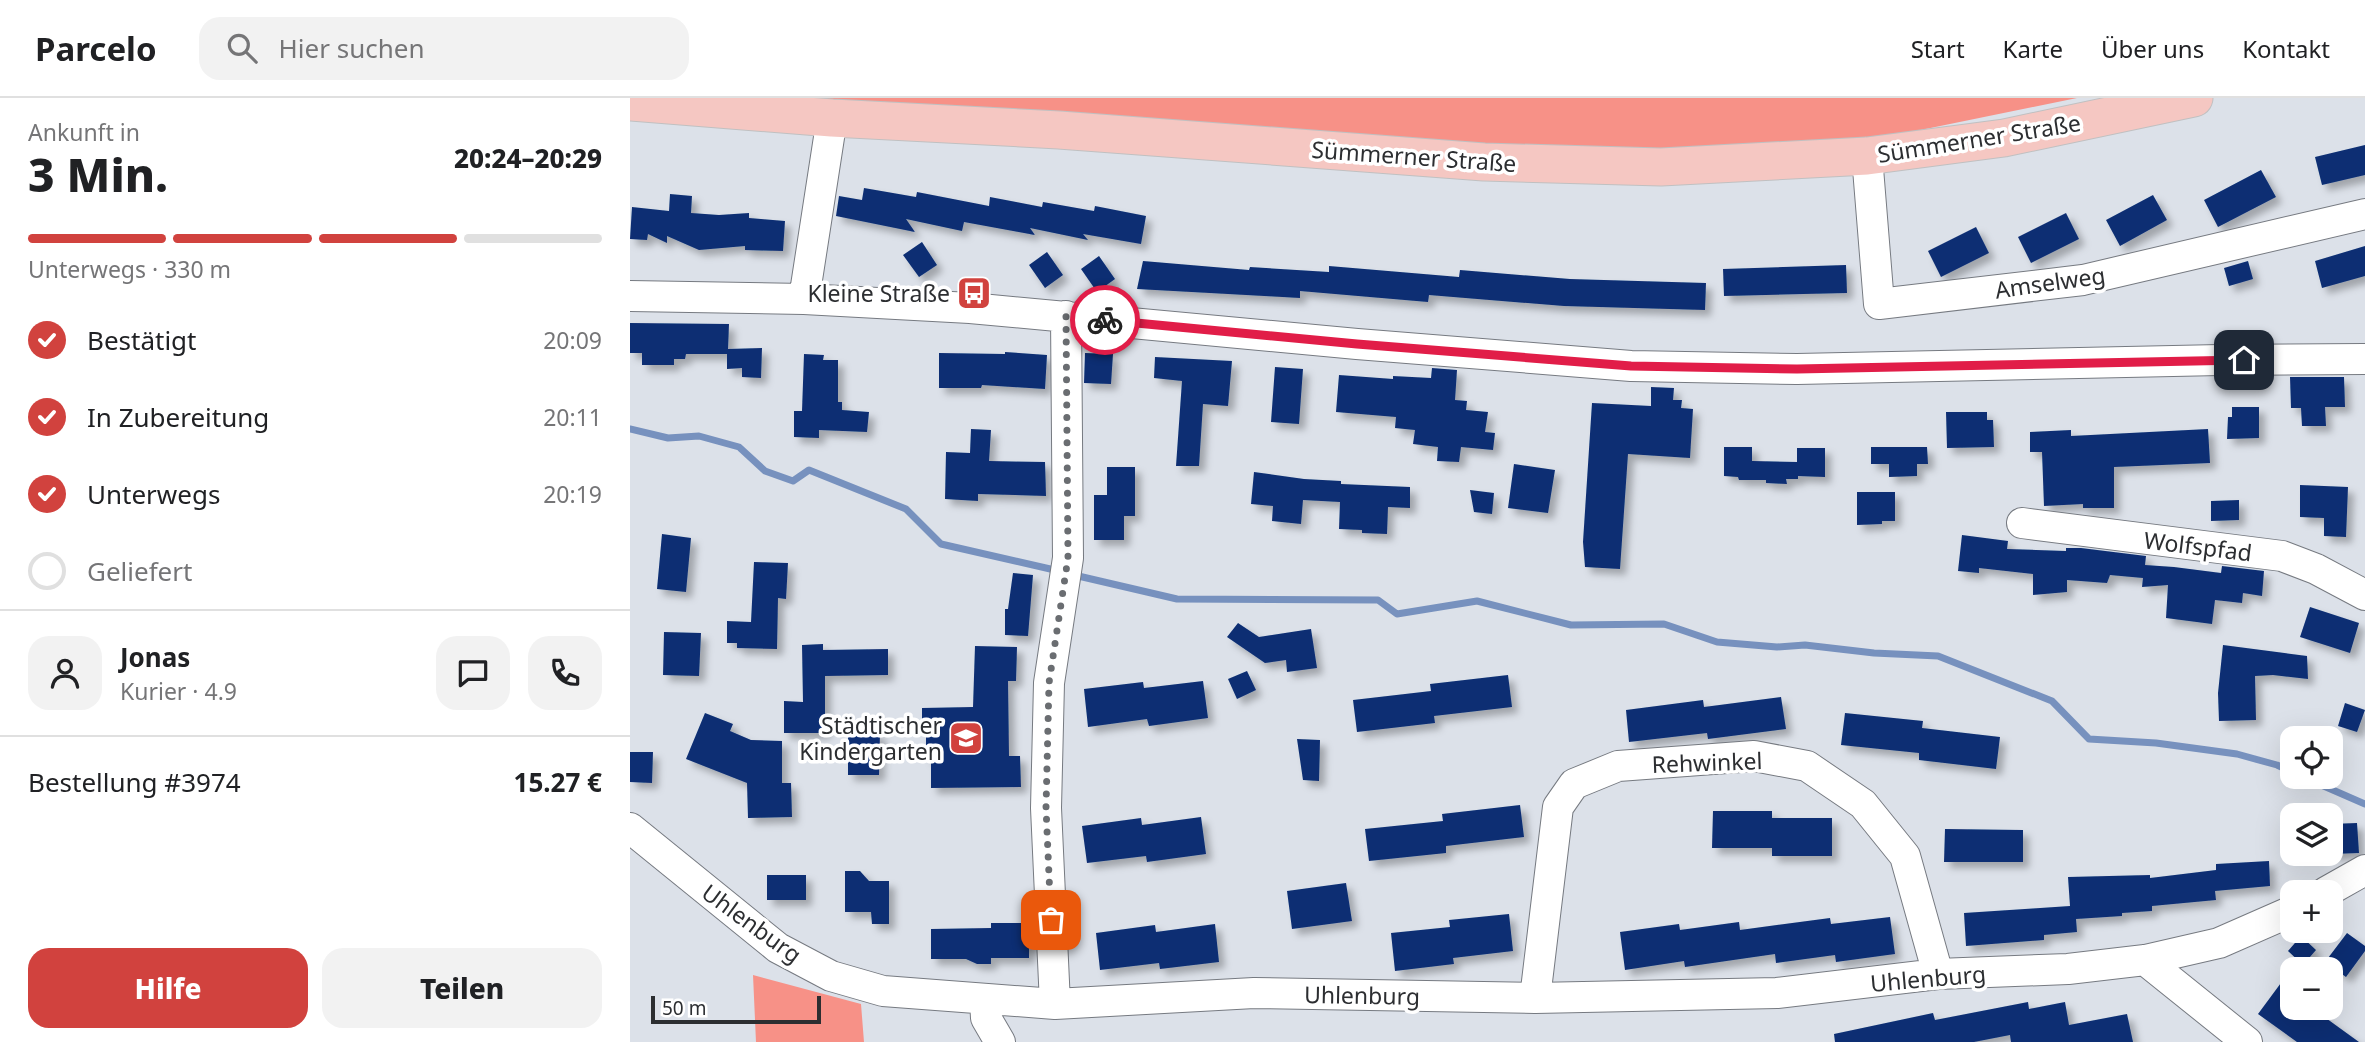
<!DOCTYPE html>
<html lang="de">
<head>
<meta charset="utf-8">
<style>
	body { margin:0; font-family:"Noto Sans",sans-serif; background:#f2f2f2; color:#202124; height:100vh; display:flex; flex-direction:column; font-size:26px; white-space:nowrap }
	* { box-sizing:border-box; margin:0 }
	p { font-size:23px; color:#757577 }
	.icon { flex:none; width:38px; height:38px; fill:none; stroke:currentColor; stroke-width:2; stroke-linecap:round; stroke-linejoin:round }
	.map { position:relative; flex:1; overflow:hidden }
	.side { display:flex; flex-direction:column; background:#fff; width:630px }
	.side>* { flex:none }
	.tools { position:absolute; left:1650px; top:628px; display:grid; gap:14px }
	.tools a { display:grid; place-items:center; width:63px; height:63px; border-radius:14px; background:#fff; box-shadow:0 7px 28px #0002; font-size:35px }
	.scale { position:absolute; left:21px; bottom:18px; width:170px; box-sizing:border-box; padding-left:7px; border:4px solid #2c2e31; border-top:0; font-size:19px; line-height:24px; white-space:nowrap; color:#2c2e31; -webkit-text-stroke:5px #fff; paint-order:stroke }
	.pin { position:absolute; display:grid; place-items:center; width:60px; height:60px; color:#fff; margin:-30px; border-radius:14px; box-shadow:0 4px 10px #0006 }
	.courier { position:absolute; display:grid; place-items:center; width:70px; height:70px; margin:-35px; border:5px solid #e11d48; border-radius:50%; background:#fff; color:#222; box-shadow:0 2px 9px #0007 }
	.summary em { font-style:normal; font-weight:800 }
	.summary div { display:flex; flex-direction:column-reverse }
	.summary { display:flex; align-items:center; justify-content:space-between; height:119px; padding:0 28px }
	h1 { font-size:46px; font-weight:800; line-height:52px }
	.bar { display:grid; grid-template-columns:repeat(4,1fr); gap:10px 7px; align-content:center; height:84px; padding:0 28px }
	.bar i { height:9px; border-radius:5px; background:#e0e0e0 }
	.bar .active { background:#d1423e }
	.bar p { grid-column:span 4 }
	.line { display:flex; align-items:center; gap:18px; padding:0 28px; border-top:2px solid #e0e0e0 }
	.line div { flex:1 }
	.round { display:grid; place-items:center; flex:none; width:74px; height:74px; border-radius:21px; background:#f2f2f2 }
	ol { padding:0 28px; list-style:none }
	li { display:flex; align-items:center; gap:21px; height:77px }
	li p { margin-inline-start:auto }
	li .icon { padding:7px; border-radius:50%; background:#d1423e; color:#fff; stroke-width:4 }
	li:last-child { color:#757577 }
	li i { width:38px; height:38px; border:4px solid #e0e0e0; border-radius:50% }
	.button { display:flex; gap:14px; margin-top:auto; padding:14px 28px }
	.button a { flex:1; height:80px; border-radius:21px; background:#d1423e; color:#fff; font-size:28px; font-weight:800; line-height:80px; text-align:center }
	.button a+a { background:#f2f2f2; color:#202124 }
	header { display:flex; align-items:center; gap:42px; box-sizing:border-box; height:98px; padding:0 35px; background:#fff; border-bottom:2px solid #e0e0e0 }
	header strong { font-size:33px }
	nav { display:flex; gap:38px; margin-inline-start:auto; font-size:24px }
	.search { width:490px; height:63px; background:#f2f2f2; display:flex; align-items:center; gap:18px; box-sizing:border-box; padding:0 24px; border-radius:21px; color:#757577; font-size:26px }
	main { display:flex; flex:1; min-height:0 }
	.map>svg:first-child { display:block }
	.forest { fill:#f79187 }
	.lines { fill:none; stroke-linecap:round; stroke-linejoin:round }
	.stream { stroke:#7791be; stroke-width:7 }
	.building { fill:#0a2e73; filter:url(#shadow) }
	.minor-casing { stroke:#767a81; stroke-width:32 }
	.major-casing { stroke:#c0c0c1; stroke-width:39 }
	.minor { stroke:#fff; stroke-width:30 }
	.major { stroke:#f5c7c2; stroke-width:37 }
	.done { stroke:#6a6d71; stroke-width:7; stroke-dasharray:0 12.6 }
	.route { stroke:#e11d48; stroke-width:9 }
	.labels { text-anchor:middle; dominant-baseline:central; stroke-width:7; stroke-linejoin:round; paint-order:stroke }
	.street-label { font-size:23px; fill:#2c2e31; stroke:#fff }
	.poi-label { font-size:23px; fill:#2c2e31; stroke:#fff; text-anchor:end }
</style>
</head>
<body>
<header>
<strong>Parcelo</strong>
<div class="search"><svg class="icon" aria-label="search" viewBox="0 0 24 24"><circle cx="10" cy="10" r="6"/><path d="M15 15l6 6"/></svg>Hier suchen</div>
<nav><a>Start</a><a>Karte</a><a>Über uns</a><a>Kontakt</a></nav>
</header>
<main>
<section class="side">
<div class="summary"><div><h1>3 Min.</h1><p>Ankunft in</p></div><em>20:24–20:29</em></div>
<div class="bar"><i class="active"></i><i class="active"></i><i class="active"></i><i></i><p>Unterwegs · 330 m</p></div>
<ol>
<li><svg class="icon" aria-label="check" viewBox="0 0 24 24"><path d="M5 12l5 5 9-10"/></svg>Bestätigt<p>20:09</p></li>
<li><svg class="icon" aria-label="check" viewBox="0 0 24 24"><path d="M5 12l5 5 9-10"/></svg>In Zubereitung<p>20:11</p></li>
<li><svg class="icon" aria-label="check" viewBox="0 0 24 24"><path d="M5 12l5 5 9-10"/></svg>Unterwegs<p>20:19</p></li>
<li><i></i>Geliefert</li>
</ol>
<div class="line" style="height:126px"><a class="round"><svg class="icon" aria-label="person" viewBox="0 0 24 24"><circle cx="12" cy="8" r="4"/><path d="M4 21q1-7 8-7t8 7"/></svg></a><div><b>Jonas</b><p>Kurier · 4.9</p></div><a class="round"><svg class="icon" aria-label="chat" viewBox="0 0 24 24"><path d="M4 5h16v11H9l-5 4z"/></svg></a><a class="round"><svg class="icon" aria-label="phone" viewBox="0 0 24 24"><path d="M5 4h4l2 5-3 2q2 4 5 5l2-3 5 2v4C11 20 4 13 5 4z"/></svg></a></div>
<div class="line" style="height:91px"><div>Bestellung #3974</div><b>15.27 €</b></div>
<div class="button"><a>Hilfe</a><a>Teilen</a></div>
</section>
<div class="map">
<svg width="1735" height="944" viewBox="0 0 1735 944">
	<defs>
		<filter id="shadow"><feDropShadow dx="6" dy="6" stdDeviation="3.5" flood-color="#0004"/></filter>
	</defs>
	<rect width="100%" height="100%" fill="#dce1e9"/>
	<path class="forest" d="M 148,0 L 1447,0 L 1237,43 L 1033,57 Z
		M 123,877 L 231,906 L 234,944 L 126,944 Z"/>
	<g class="lines">
		<path class="stream" d="M 0,331 L 38,340 L 69,338 L 109,349 L 135,373 L 163,383 L 179,372 L 276,411 L 311,446 L 429,473
			M 444,477 L 547,501 L 748,502 L 767,516 L 847,503 L 941,527 L 1034,526 L 1087,544 L 1147,549 L 1175,547 L 1244,555 L 1308,558 L 1422,603 L 1459,641 L 1526,645 L 1607,656 L 1647,667 L 1662,674
			M 1673,679 L 1735,706"/>
	</g>
	<path class="building" d="M 1735,47 L 1735,77 L 1692,87 L 1685,59 Z
		M 1631,72 L 1646,99 L 1588,129 L 1574,102 Z
		M 234,90 L 286,99 L 287,94 L 359,108 L 360,99 L 412,109 L 413,104 L 464,113 L 465,108 L 516,118 L 511,146 L 453,136 L 458,142 L 400,130 L 405,137 L 334,124 L 332,133 L 276,121 L 285,134 L 206,118 L 209,98 L 232,102 Z
		M 40,96 L 62,98 L 61,115 L 89,117 L 119,115 L 119,120 L 155,123 L 153,153 L 115,152 L 115,148 L 69,152 L 37,138 L 37,145 L 18,136 L 17,142 L 0,141 L 2,109 L 39,113 Z
		M 1523,97 L 1537,122 L 1490,148 L 1476,122 Z
		M 1436,115 L 1449,141 L 1401,165 L 1388,139 Z
		M 1346,129 L 1359,155 L 1311,179 L 1298,153 Z
		M 292,144 L 307,167 L 289,179 L 273,157 Z
		M 1735,148 L 1735,178 L 1692,190 L 1685,163 Z
		M 417,154 L 433,177 L 415,190 L 399,167 Z
		M 469,158 L 485,181 L 467,194 L 451,171 Z
		M 513,163 L 619,172 L 620,169 L 699,174 L 699,168 L 829,179 L 830,172 L 940,181 L 1076,185 L 1075,212 L 934,208 L 799,197 L 798,204 L 670,193 L 670,200 L 507,191 Z
		M 1618,163 L 1623,181 L 1599,188 L 1594,170 Z
		M 1216,167 L 1217,195 L 1094,198 L 1093,171 Z
		M 0,225 L 99,226 L 98,251 L 132,250 L 131,280 L 112,279 L 112,270 L 97,271 L 97,256 L 56,256 L 55,261 L 44,261 L 44,267 L 12,267 L 12,255 L 0,255 Z
		M 375,254 L 417,257 L 415,291 L 352,287 L 351,290 L 309,290 L 309,255 L 375,256 Z
		M 455,255 L 483,256 L 481,286 L 454,285 Z
		M 174,256 L 194,257 L 193,262 L 208,262 L 208,304 L 212,304 L 212,312 L 239,314 L 237,334 L 189,332 L 189,340 L 164,339 L 164,313 L 172,313 Z
		M 525,259 L 602,263 L 598,308 L 573,306 L 569,368 L 546,368 L 552,283 L 524,280 Z
		M 645,269 L 673,271 L 669,326 L 641,324 Z
		M 802,270 L 827,272 L 825,302 L 837,303 L 836,312 L 858,314 L 855,334 L 865,335 L 863,352 L 831,349 L 829,364 L 807,363 L 808,349 L 783,346 L 785,332 L 765,330 L 766,319 L 706,314 L 709,277 L 763,281 L 763,278 L 801,280 Z
		M 1660,279 L 1714,279 L 1715,309 L 1695,309 L 1696,328 L 1672,328 L 1671,310 L 1661,310 Z
		M 1021,289 L 1044,290 L 1043,302 L 1052,302 L 1051,310 L 1063,311 L 1060,360 L 998,356 L 990,471 L 955,469 L 953,444 L 962,305 L 1021,308 Z
		M 1602,309 L 1629,309 L 1629,340 L 1597,341 L 1598,319 L 1602,319 Z
		M 1316,314 L 1357,314 L 1357,322 L 1363,322 L 1364,349 L 1317,350 Z
		M 341,331 L 361,332 L 359,363 L 415,364 L 416,398 L 348,396 L 348,403 L 315,401 L 316,354 L 340,355 Z
		M 1578,331 L 1580,365 L 1484,369 L 1484,410 L 1453,410 L 1453,406 L 1414,408 L 1412,354 L 1400,354 L 1400,334 L 1441,332 L 1441,338 Z
		M 1094,349 L 1122,349 L 1122,363 L 1167,364 L 1167,350 L 1195,350 L 1195,379 L 1168,378 L 1168,381 L 1156,381 L 1157,386 L 1136,385 L 1136,382 L 1109,382 L 1108,379 L 1094,378 Z
		M 1241,349 L 1297,349 L 1298,366 L 1287,366 L 1287,378 L 1259,379 L 1259,366 L 1241,366 Z
		M 884,366 L 925,372 L 918,415 L 878,410 Z
		M 477,369 L 505,369 L 505,418 L 494,418 L 494,442 L 464,442 L 464,397 L 477,397 Z
		M 624,374 L 674,381 L 711,383 L 711,386 L 780,389 L 780,410 L 758,409 L 757,436 L 732,435 L 732,432 L 709,431 L 710,404 L 673,402 L 671,426 L 642,423 L 643,408 L 621,406 Z
		M 1670,387 L 1718,389 L 1716,439 L 1694,438 L 1694,420 L 1670,419 Z
		M 840,392 L 864,395 L 862,416 L 844,414 Z
		M 1227,394 L 1265,394 L 1265,423 L 1252,423 L 1252,426 L 1227,427 Z
		M 1609,402 L 1609,422 L 1581,423 L 1581,403 Z
		M 32,436 L 61,440 L 56,494 L 27,491 Z
		M 1332,437 L 1378,443 L 1377,451 L 1436,453 L 1436,450 L 1451,450 L 1516,458 L 1515,467 L 1544,469 L 1591,475 L 1592,468 L 1634,473 L 1632,498 L 1613,495 L 1612,505 L 1585,502 L 1582,526 L 1536,520 L 1538,487 L 1512,489 L 1513,480 L 1480,477 L 1477,485 L 1437,482 L 1437,494 L 1403,497 L 1403,476 L 1349,470 L 1349,475 L 1328,473 Z
		M 124,464 L 158,465 L 156,501 L 148,500 L 147,551 L 107,550 L 107,545 L 97,545 L 97,523 L 121,524 Z
		M 383,475 L 403,477 L 398,538 L 375,537 L 375,511 L 378,511 Z
		M 1680,509 L 1729,525 L 1720,555 L 1670,539 Z
		M 608,525 L 629,539 L 681,531 L 687,570 L 657,574 L 656,562 L 635,565 L 597,539 Z
		M 34,534 L 71,535 L 69,578 L 33,577 Z
		M 193,546 L 193,552 L 258,551 L 258,577 L 195,578 L 195,635 L 154,635 L 154,603 L 173,604 L 172,547 Z
		M 1593,547 L 1677,558 L 1678,581 L 1643,577 L 1625,578 L 1626,622 L 1589,623 L 1588,595 Z
		M 345,548 L 387,549 L 386,583 L 378,583 L 379,658 L 390,658 L 391,689 L 301,690 L 301,660 L 296,660 L 296,629 L 292,629 L 292,610 L 343,609 Z
		M 617,573 L 626,592 L 607,601 L 598,581 Z
		M 878,577 L 882,609 L 804,618 L 805,625 L 727,634 L 723,602 L 801,593 L 800,586 Z
		M 573,583 L 578,620 L 519,628 L 517,621 L 458,629 L 454,591 L 513,584 L 514,590 Z
		M 1151,599 L 1156,631 L 1078,641 L 1077,635 L 999,644 L 996,612 L 1073,602 L 1074,609 Z
		M 1715,605 L 1735,612 L 1727,634 L 1708,628 Z
		M 75,615 L 103,626 L 100,633 L 121,642 L 152,643 L 152,685 L 161,685 L 162,719 L 118,720 L 117,685 L 56,661 Z
		M 1215,615 L 1293,623 L 1292,630 L 1370,639 L 1366,671 L 1289,662 L 1289,655 L 1211,647 Z
		M 218,634 L 250,634 L 249,677 L 218,677 Z
		M 667,641 L 690,642 L 689,683 L 673,682 Z
		M 0,654 L 23,654 L 22,685 L 0,684 Z
		M 890,707 L 894,739 L 816,748 L 816,755 L 739,763 L 735,731 L 813,723 L 812,716 Z
		M 1083,713 L 1142,713 L 1142,720 L 1202,720 L 1202,758 L 1142,758 L 1142,750 L 1082,750 Z
		M 571,719 L 576,756 L 517,764 L 516,758 L 457,765 L 452,728 L 511,720 L 512,727 Z
		M 1727,725 L 1729,755 L 1701,756 L 1701,726 Z
		M 1315,731 L 1393,732 L 1393,764 L 1314,764 Z
		M 1639,763 L 1640,788 L 1585,793 L 1586,802 L 1522,808 L 1522,813 L 1492,815 L 1492,818 L 1446,821 L 1447,834 L 1414,837 L 1414,842 L 1336,848 L 1334,815 L 1440,808 L 1438,779 L 1520,777 L 1520,780 L 1586,772 L 1586,766 Z
		M 215,773 L 230,773 L 239,783 L 259,783 L 259,826 L 242,826 L 241,814 L 215,814 Z
		M 137,777 L 176,777 L 176,802 L 137,802 Z
		M 716,785 L 722,823 L 662,831 L 657,793 Z
		M 879,816 L 883,853 L 823,860 L 824,866 L 765,873 L 761,835 L 820,829 L 819,822 Z
		M 1260,819 L 1265,856 L 1206,864 L 1205,857 L 1146,865 L 1145,856 L 1055,869 L 1054,863 L 995,872 L 990,834 L 1049,826 L 1050,832 L 1109,824 L 1110,832 L 1200,820 L 1201,826 Z
		M 361,825 L 399,825 L 399,860 L 361,860 L 361,866 L 347,866 L 336,861 L 301,861 L 301,831 L 361,830 Z
		M 585,826 L 589,864 L 530,871 L 529,865 L 470,872 L 466,835 L 525,827 L 526,834 Z
		M 1717,835 L 1735,848 L 1735,853 L 1716,879 L 1695,864 Z
		M 1671,838 L 1686,852 L 1673,867 L 1658,853 Z
		M 1662,870 L 1662,910 L 1682,910 L 1729,944 L 1667,944 L 1628,916 Z
		M 1398,904 L 1399,911 L 1435,904 L 1439,927 L 1497,916 L 1503,944 L 1381,944 L 1380,937 L 1344,944 L 1205,944 L 1204,936 L 1303,915 L 1305,922 Z"/>
	<g class="lines">
		<g class="minor-casing">
			<path id="minor" d="M 1237,58 L 1249,206 L 1453,182 L 1735,116
				M 0,198 L 174,201 L 340,210 L 727,246 L 1001,268 L 1167,271 L 1590,262 L 1735,261
				M 174,201 L 202,20
				M 1392,425 L 1652,458 L 1686,471 L 1735,497
				M 0,730 L 148,850 L 201,878 L 253,893 L 425,906 L 624,895 L 905,900 L 1147,895 L 1308,876 L 1438,871 L 1515,862 L 1589,845 L 1662,813
				M 1696,794 L 1735,772
				M 1515,862 L 1617,944
				M 905,900 L 928,709 L 944,686 L 988,668 L 1124,658 L 1177,668 L 1233,706 L 1275,758 L 1308,876
				M 355,901 L 356,920 L 370,944
				M 425,906 L 416,710 L 419,585 L 438,460 L 436,218"/>
		</g>
		<g class="major-casing">
			<path id="major" d="M 0,4 L 202,20 L 429,32 L 854,64 L 1031,69 L 1237,58 L 1374,40 L 1564,0"/>
		</g>
		<use href="#minor" class="minor"/>
		<use href="#major" class="major"/>
	</g>
	<g class="lines">
		<path class="done" d="M 421,822 L 416,710 L 419,585 L 438,460 L 436,218 L 475,222"/>
		<path class="route" d="M 475,222 L 727,246 L 1001,268 L 1167,271 L 1614,262"/>
	</g>
	<defs>
		<g id="bus-square" transform="scale(1.75)"><rect x="-9" y="-9" width="18" height="18" rx="4" fill="#d1423e" stroke="#fff"/><path d="M-5-6H5V4H4V6H2V4H-2V6H-4V4H-5ZM-3.5-4V0h7V-4ZM-3.5 1.2v1.5H-2V1.2ZM2 1.2v1.5H3.5V1.2Z" fill="#fff"/></g>
		<g id="school-square" transform="scale(1.75)"><rect x="-9" y="-9" width="18" height="18" rx="4" fill="#d1423e" stroke="#fff"/><path d="M0-5L7-2L0 1L-7-2ZM-4 1L0 2.5L4 1V4Q0 6-4 4Z" fill="#fff"/></g>
	</defs>
	<g fill-rule="evenodd">
		<use href="#bus-square" x="344" y="195"/>
		<use href="#school-square" x="336" y="640"/>
	</g>
	<g class="labels">
		<g class="street-label">
			<text transform="translate(1349 40) rotate(-9)">Sümmerner Straße</text>
			<text transform="translate(784 58) rotate(4)">Sümmerner Straße</text>
			<text transform="translate(1420 184) rotate(-8)">Amselweg</text>
			<text transform="translate(1568 448) rotate(7)">Wolfspfad</text>
			<text transform="translate(1077 664) rotate(-2)">Rehwinkel</text>
			<text transform="translate(122 825) rotate(36)">Uhlenburg</text>
			<text transform="translate(1298 880) rotate(-5)">Uhlenburg</text>
			<text transform="translate(732 897) rotate(1)">Uhlenburg</text>
		</g>
		<g class="poi-label">
			<text x="320" y="195">Kleine Straße</text>
			<text x="312" y="627">Städtischer<tspan x="312" dy="26">Kindergarten</tspan></text>
		</g>
	</g>
</svg>
<div class="tools">
<a><svg class="icon" aria-label="locate" viewBox="0 0 24 24"><circle cx="12" cy="12" r="6"/><path d="M12 2v4M12 18v4M2 12h4M18 12h4"/></svg></a>
<a><svg class="icon" aria-label="layers" viewBox="0 0 24 24"><path d="M12 4l9 5-9 5-9-5zM3 14l9 5 9-5"/></svg></a>
<a>+</a>
<a>−</a>
</div>
<div class="scale">50 m</div>
<div class="pin" style="left:421px;top:822px;background:#ea580c"><svg class="icon" aria-label="bag" viewBox="0 0 24 24"><path d="M5 8h14l-1 12H6zM9 8a3 3 0 0 1 6 0"/></svg></div>
<div class="pin" style="left:1614px;top:262px;background:#1f2937"><svg class="icon" aria-label="home" viewBox="0 0 24 24"><path d="M3 11l9-7 9 7M6 9v11h12V9"/></svg></div>
<div class="courier" style="left:475px;top:222px"><svg class="icon" aria-label="bike" viewBox="0 0 24 24"><circle cx="6" cy="16" r="4"/><circle cx="18" cy="16" r="4"/><path d="M6 16l4-8h5l3 8M10 8l3 8H6M13 5h3"/></svg></div>
</div>
</main>
</body>
</html>
